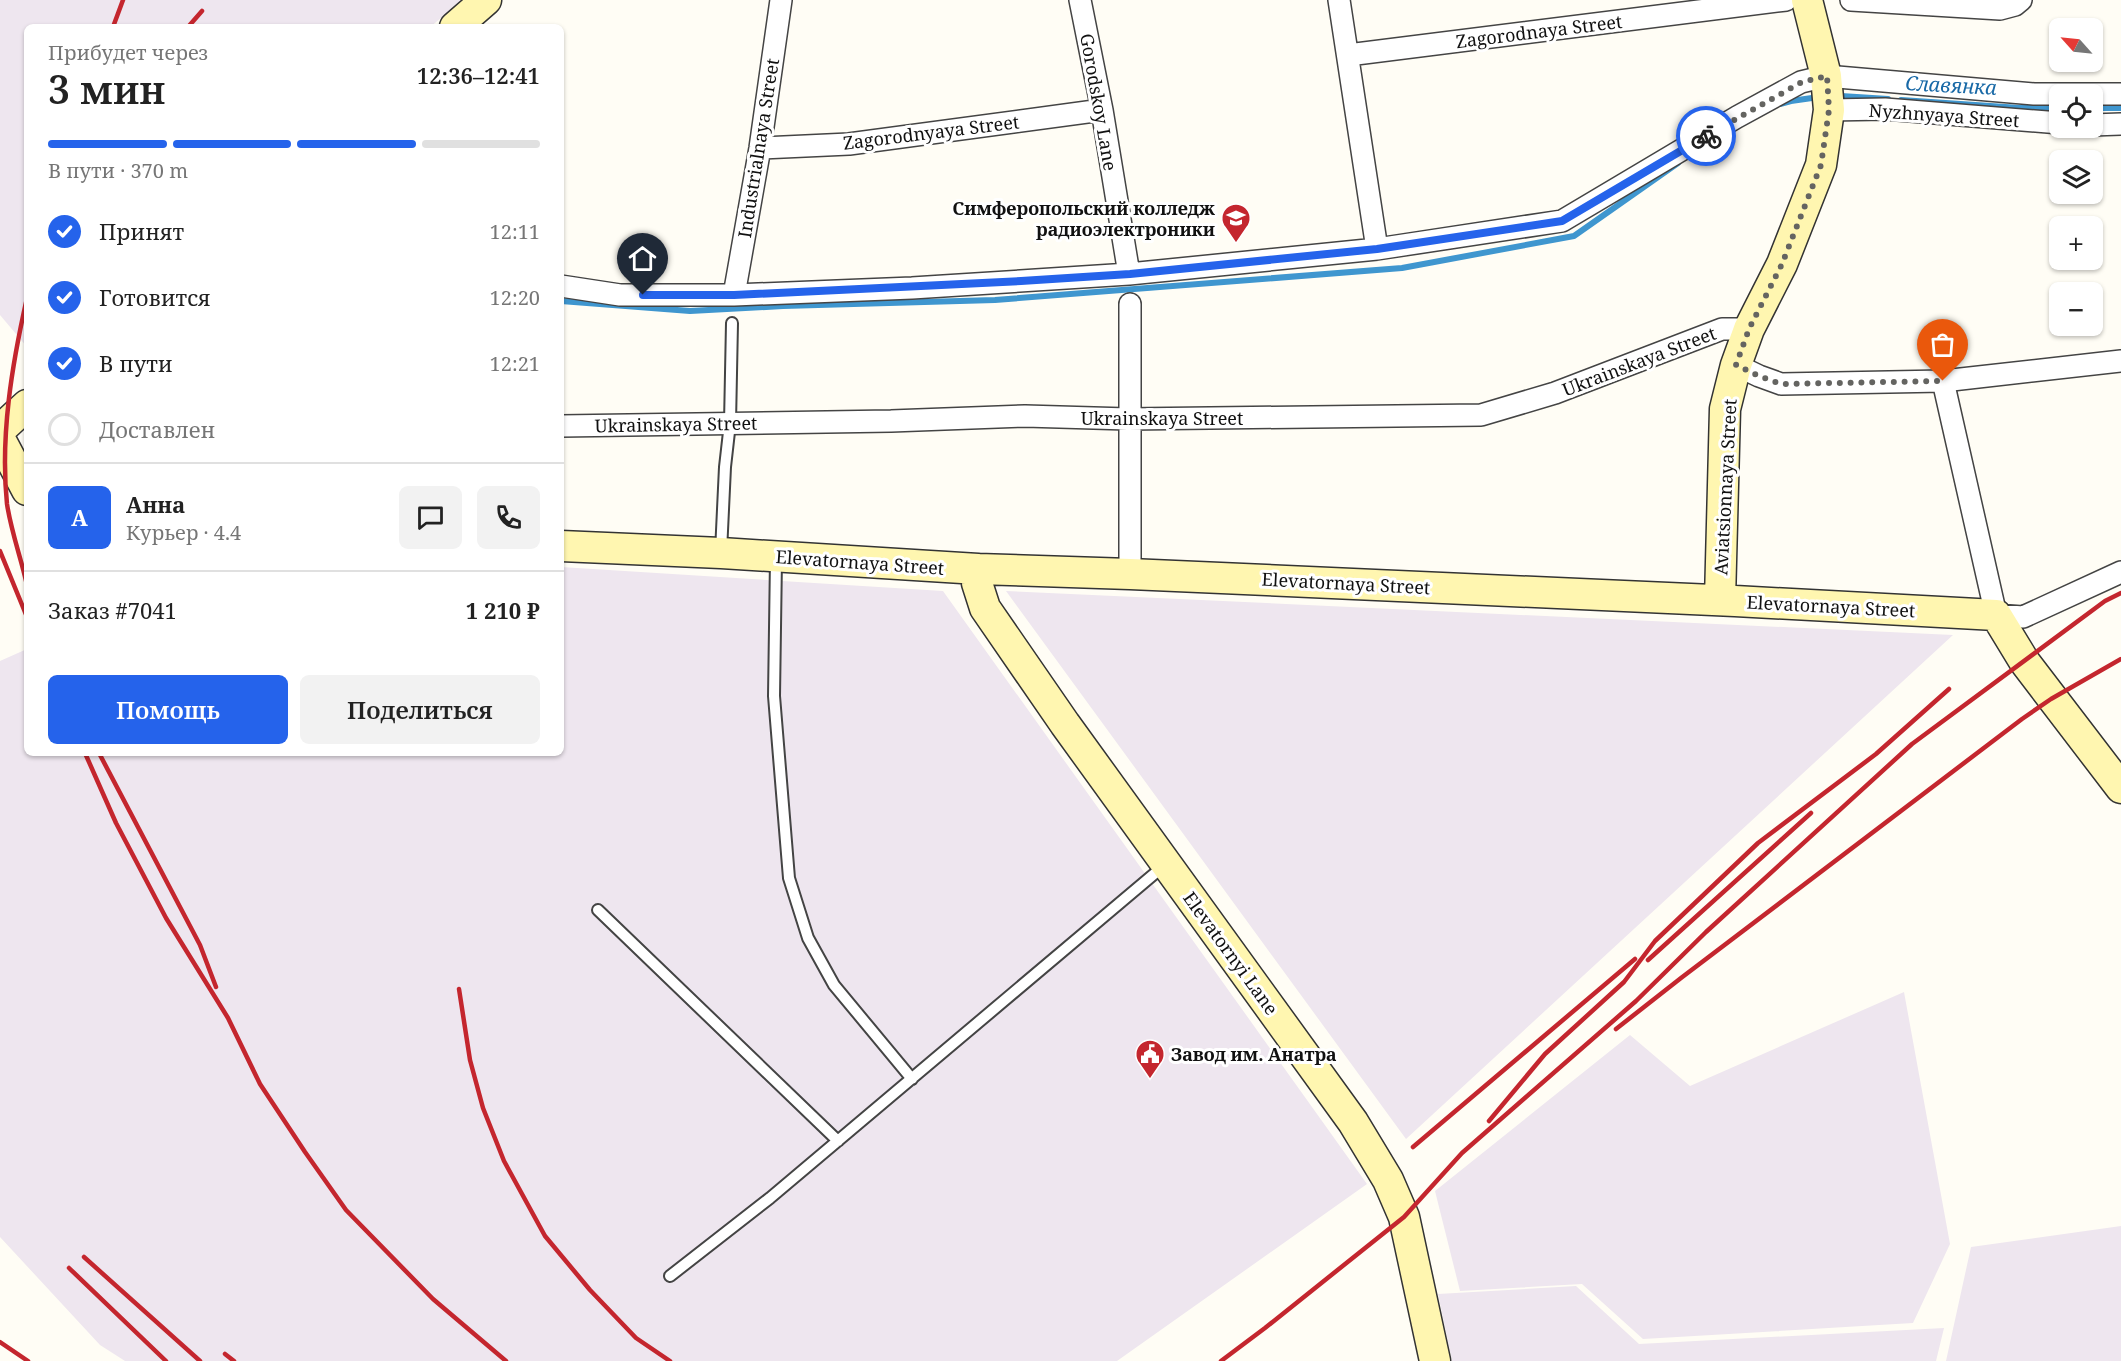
<!DOCTYPE html>
<html lang="ru">
<head>
<meta charset="utf-8">
<style>
	body { margin:0; font-family:"Noto Serif",serif; background:#f2f2f2; color:#222; height:100vh; display:flex; flex-direction:column; font-size:22px; white-space:nowrap }
	* { box-sizing:border-box; margin:0 }
	p { font-size:20px; color:#767676 }
	.icon { flex:none; width:33px; height:33px; fill:none; stroke:currentColor; stroke-width:2; stroke-linecap:round; stroke-linejoin:round }
	.map { position:relative; flex:1; overflow:hidden }
	.sheet { position:absolute; left:24px; top:24px; width:540px; height:732px; display:flex; flex-direction:column; background:#fff; border-radius:9px; box-shadow:0 2px 4px #0004 }
	.sheet>* { flex:none }
	.needle { width:39px; rotate:297deg }
	.controls { position:absolute; left:2049px; top:18px; display:grid; gap:12px }
	.controls a { display:grid; place-items:center; width:54px; height:54px; border-radius:9px; background:#fff; box-shadow:0 2px 4px #0004; font-size:30px }
	.pin { position:absolute; display:grid; place-items:center; width:51px; height:51px; color:#fff; margin:-62px -26px; border-radius:50% 50% 50% 0; rotate:-45deg; box-shadow:0 0 6px #0007 }
	.pin .icon { rotate:45deg }
	.courier { position:absolute; display:grid; place-items:center; width:60px; height:60px; margin:-30px; border:4px solid #2563eb; border-radius:50%; background:#fff; color:#222; box-shadow:0 2px 8px #0007 }
	.head em { font-style:normal; font-weight:600 }
	.head div { display:flex; flex-direction:column-reverse }
	.head { display:flex; align-items:center; justify-content:space-between; height:102px; padding:0 24px }
	h1 { font-size:39px; font-weight:600; line-height:45px }
	.bar { display:grid; grid-template-columns:repeat(4,1fr); gap:9px 6px; align-content:center; height:72px; padding:0 24px }
	.bar i { height:8px; border-radius:4px; background:#e0e0e0 }
	.bar .current { background:#2563eb }
	.bar p { grid-column:span 4 }
	.line { display:flex; align-items:center; gap:15px; padding:0 24px; border-top:2px solid #e0e0e0 }
	.line div { flex:1 }
	.round { display:grid; place-items:center; flex:none; width:63px; height:63px; border-radius:9px; background:#f2f2f2 }
	ol { padding:0 24px; list-style:none }
	li { display:flex; align-items:center; gap:18px; height:66px }
	li p { margin-inline-start:auto }
	li .icon { padding:6px; border-radius:50%; background:#2563eb; color:#fff; stroke-width:4 }
	li:last-child { color:#767676 }
	li i { width:33px; height:33px; border:3px solid #e0e0e0; border-radius:50% }
	.button { display:flex; gap:12px; margin-top:auto; padding:12px 24px }
	.button a { flex:1; height:69px; border-radius:9px; background:#2563eb; color:#fff; font-size:24px; font-weight:600; line-height:69px; text-align:center }
	.button a+a { background:#f2f2f2; color:#222 }
	.map>svg:first-child { display:block }
	.industrial { fill:#eee6ef }
	.lines { fill:none; stroke-linecap:round; stroke-linejoin:round }
	.stream { stroke:#3f96cf; stroke-width:6 }
	.lane-casing { stroke:#444; stroke-width:14 }
	.street-casing { stroke:#444; stroke-width:24 }
	.secondary-casing { stroke:#333; stroke-width:33 }
	.lane { stroke:#fff; stroke-width:10 }
	.street { stroke:#fff; stroke-width:21 }
	.secondary { stroke:#fff6b0; stroke-width:30 }
	.rail { stroke:#c4262e; stroke-width:4.5 }
	.done { stroke:#646461; stroke-width:6; stroke-dasharray:0 10.8 }
	.route { stroke:#2563eb; stroke-width:8 }
	.labels { text-anchor:middle; dominant-baseline:central; stroke-width:6; stroke-linejoin:round; paint-order:stroke }
	.street-label { font-size:18px; fill:#111; stroke:#fff }
	.poi-label { font-size:18px; font-weight:bold; fill:#111; stroke:#fff; text-anchor:end }
	.water-label { font-size:20px; font-style:italic; fill:#1768a6; stroke:#fff }
</style>
</head>
<body>
<div class="map">
<svg width="2121" height="1361" viewBox="0 0 2121 1361">
	<rect width="100%" height="100%" fill="#fffdf5"/>
	<path class="industrial" d="M 0,0 L 463,0 L 430,27 L 27,27 L 27,347 L 0,315 Z
		M 561,567 L 943,591 L 1367,1184 L 1117,1361 L 125,1361 L 100,1345 L 0,1237 L 0,661 L 27,649 L 27,753 L 561,753 Z
		M 1006,591 L 1953,635 L 1406,1139 Z
		M 1904,992 L 1950,1244 L 1913,1323 L 1643,1339 L 1582,1284 L 1460,1291 L 1435,1191 L 1630,1035 L 1690,1086 Z
		M 2121,1226 L 2121,1361 L 1946,1361 L 1971,1247 Z
		M 1576,1286 L 1639,1344 L 1944,1328 L 1936,1361 L 1452,1361 L 1438,1294 Z"/>
	<g class="lines">
		<path class="stream" d="M 1841,96 L 1888,99
			M 1901,100 L 2020,108 L 2060,108
			M 1780,104 L 1791,101 L 1812,98
			M 2092,108 L 2121,108
			M 561,301 L 690,311 L 783,306 L 995,300 L 1402,268 L 1574,236 L 1678,163"/>
		<g class="lane-casing">
			<path id="lane" d="M 721,552 L 725,467 L 730,423 L 732,323
				M 776,559 L 774,696 L 789,878 L 808,938 L 834,985 L 912,1079
				M 598,910 L 838,1141
				M 670,1276 L 770,1198 L 1166,864"/>
		</g>
		<g class="street-casing">
			<path id="street" d="M 1080,0 L 1102,110 L 1129,274
				M 1339,0 L 1377,249
				M 1851,0 L 2000,9 L 2015,5 L 2021,0
				M 1348,55 L 1786,0
				M 1829,110 L 1885,109 L 2060,123
				M 2092,125 L 2121,124
				M 760,148 L 849,144 L 1102,110
				M 561,286 L 620,295 L 734,295 L 912,288 L 1129,274 L 1377,249 L 1562,221 L 1737,117 L 1801,82 L 1826,76 L 2034,94 L 2121,94
				M 734,295 L 760,148 L 781,0
				M 1130,304 L 1130,574
				M 1736,365 L 1759,376 L 1781,384 L 1943,381 L 2121,361
				M 1943,381 L 1996,615 L 2023,617 L 2121,572
				M 561,426 L 891,421 L 1025,416 L 1128,419 L 1481,415 L 1555,393 L 1722,329 L 1749,329"/>
		</g>
		<g class="secondary-casing">
			<path id="secondary" d="M 455,27 L 486,0
				M 0,430 L 27,405
				M 0,439 L 27,490
				M 561,546 L 721,553 L 978,569 L 1130,574 L 1735,601 L 1996,615 L 2024,661 L 2121,788
				M 978,569 L 977,583 L 985,608 L 1065,724 L 1353,1122 L 1388,1180 L 1404,1217 L 1435,1361
				M 1720,600 L 1725,409 L 1736,365 L 1749,329 L 1782,264 L 1821,165 L 1829,110 L 1826,76 L 1807,0"/>
		</g>
		<use href="#lane" class="lane"/>
		<use href="#street" class="street"/>
		<use href="#secondary" class="secondary"/>
		<path class="rail" d="M 113,27 L 123,0
			M 188,27 L 202,11
			M 27,298 C 12,364 0,436 7,504 C 11,531 21,558 27,585
			M 0,551 L 27,617
			M 85,753 L 116,823 L 166,918 L 228,1018 L 260,1084 L 305,1152 L 346,1210 L 433,1299 L 506,1361
			M 99,753 L 200,945 L 216,987
			M 1648,960 L 1811,813
			M 459,989 L 470,1060 L 483,1108 L 504,1161 L 545,1236 L 590,1290 L 636,1338 L 670,1361
			M 1616,1029 L 1681,978 L 2022,719 L 2051,699 L 2121,659
			M 1489,1121 L 1545,1054 L 1624,982 L 1655,941 L 1758,843 L 1876,754 L 1949,689
			M 1413,1147 L 1635,959
			M 84,1257 L 200,1361
			M 69,1268 L 166,1361
			M 0,1342 L 28,1361
			M 225,1354 L 234,1361
			M 1221,1361 L 1265,1328 L 1404,1217 L 1462,1153 L 1636,1001 L 1706,932 L 1912,744 L 2105,601 L 2121,593"/>
	</g>
	<g class="lines">
		<path class="done" d="M 1706,136 L 1802,82 L 1827,76 L 1829,110 L 1821,165 L 1782,264 L 1749,329 L 1736,365 L 1759,376 L 1781,384 L 1943,381"/>
		<path class="route" d="M 643,295 L 734,295 L 1021,281 L 1130,274 L 1377,249 L 1562,221 L 1706,136"/>
	</g>
	<defs>
		<g id="university-pin" transform="scale(1.5)"><path d="M0 17L-7.5 6A9.5 9.5 0 1 1 7.5 6Z" fill="#c4262e" stroke="#fff"/><path d="M0-5L7-2L0 1L-7-2ZM-4 1L0 2.5L4 1V4Q0 6-4 4Z" fill="#fff"/></g>
		<g id="civic-pin" transform="scale(1.5)"><path d="M0 17L-7.5 6A9.5 9.5 0 1 1 7.5 6Z" fill="#c4262e" stroke="#fff"/><path d="M-.6-6.5H3V-4.5H.6V-3L4-1V1h2V6H-6V1h2V-1L-.6-3ZM-1.2 2.5V6h2.4V2.5Z" fill="#fff"/></g>
	</defs>
	<g fill-rule="evenodd">
		<use href="#university-pin" x="1236" y="218"/>
		<use href="#civic-pin" x="1150" y="1054"/>
	</g>
	<g class="labels">
		<g class="street-label">
			<text transform="translate(1539 31) rotate(-7)">Zagorodnaya Street</text>
			<text transform="translate(1099 102) rotate(80)">Gorodskoy Lane</text>
			<text transform="translate(1944 115) rotate(4)">Nyzhnyaya Street</text>
			<text transform="translate(931 132) rotate(-7)">Zagorodnyaya Street</text>
			<text transform="translate(758 148) rotate(-81)">Industrialnaya Street</text>
			<text transform="translate(1639 361) rotate(-21)">Ukrainskaya Street</text>
			<text x="1162" y="418">Ukrainskaya Street</text>
			<text transform="translate(676 424) rotate(-1)">Ukrainskaya Street</text>
			<text transform="translate(1725 487) rotate(-87)">Aviatsionnaya Street</text>
			<text transform="translate(860 562) rotate(4)">Elevatornaya Street</text>
			<text transform="translate(1346 583) rotate(3)">Elevatornaya Street</text>
			<text transform="translate(1831 606) rotate(3)">Elevatornaya Street</text>
			<text transform="translate(1231 953) rotate(54)">Elevatornyi Lane</text>
		</g>
		<g class="poi-label">
			<text x="1215" y="208">Симферопольский колледж<tspan x="1215" dy="21">радиоэлектроники</tspan></text>
			<text x="1171" y="1054" text-anchor="start">Завод им. Анатра</text>
		</g>
		<g class="water-label">
			<text transform="translate(1951 85) rotate(3)">Славянка</text>
		</g>
	</g>
</svg>
<div class="controls">
<a><svg class="needle" viewBox="-14 -14 28 28"><path d="M0-13l5 13h-10z" fill="#e53935"/><path d="M0 13l5-13h-10z" fill="#767676"/></svg></a>
<a><svg class="icon" aria-label="locate" viewBox="0 0 24 24"><circle cx="12" cy="12" r="6"/><path d="M12 2v4M12 18v4M2 12h4M18 12h4"/></svg></a>
<a><svg class="icon" aria-label="layers" viewBox="0 0 24 24"><path d="M12 4l9 5-9 5-9-5zM3 14l9 5 9-5"/></svg></a>
<a>+</a>
<a>−</a>
</div>
<div class="pin" style="left:1943px;top:381px;background:#ea580c"><svg class="icon" aria-label="bag" viewBox="0 0 24 24"><path d="M5 8h14l-1 12H6zM9 8a3 3 0 0 1 6 0"/></svg></div>
<div class="pin" style="left:643px;top:295px;background:#1f2937"><svg class="icon" aria-label="home" viewBox="0 0 24 24"><path d="M3 11l9-7 9 7M6 9v11h12V9"/></svg></div>
<div class="courier" style="left:1706px;top:136px"><svg class="icon" aria-label="bike" viewBox="0 0 24 24"><circle cx="6" cy="16" r="4"/><circle cx="18" cy="16" r="4"/><path d="M6 16l4-8h5l3 8M10 8l3 8H6M13 5h3"/></svg></div>
<section class="sheet">
<div class="head"><div><h1>3 мин</h1><p>Прибудет через</p></div><em>12:36–12:41</em></div>
<div class="bar"><i class="current"></i><i class="current"></i><i class="current"></i><i></i><p>В пути · 370 m</p></div>
<ol>
<li><svg class="icon" aria-label="check" viewBox="0 0 24 24"><path d="M5 12l5 5 9-10"/></svg>Принят<p>12:11</p></li>
<li><svg class="icon" aria-label="check" viewBox="0 0 24 24"><path d="M5 12l5 5 9-10"/></svg>Готовится<p>12:20</p></li>
<li><svg class="icon" aria-label="check" viewBox="0 0 24 24"><path d="M5 12l5 5 9-10"/></svg>В пути<p>12:21</p></li>
<li><i></i>Доставлен</li>
</ol>
<div class="line" style="height:108px"><b class="round" style="background:#2563eb;color:#fff">А</b><div><b>Анна</b><p>Курьер · 4.4</p></div><a class="round"><svg class="icon" aria-label="chat" viewBox="0 0 24 24"><path d="M4 5h16v11H9l-5 4z"/></svg></a><a class="round"><svg class="icon" aria-label="phone" viewBox="0 0 24 24"><path d="M5 4h4l2 5-3 2q2 4 5 5l2-3 5 2v4C11 20 4 13 5 4z"/></svg></a></div>
<div class="line" style="height:78px"><div>Заказ #7041</div><b>1 210 ₽</b></div>
<div class="button"><a>Помощь</a><a>Поделиться</a></div>
</section>
</div>
</body>
</html>
